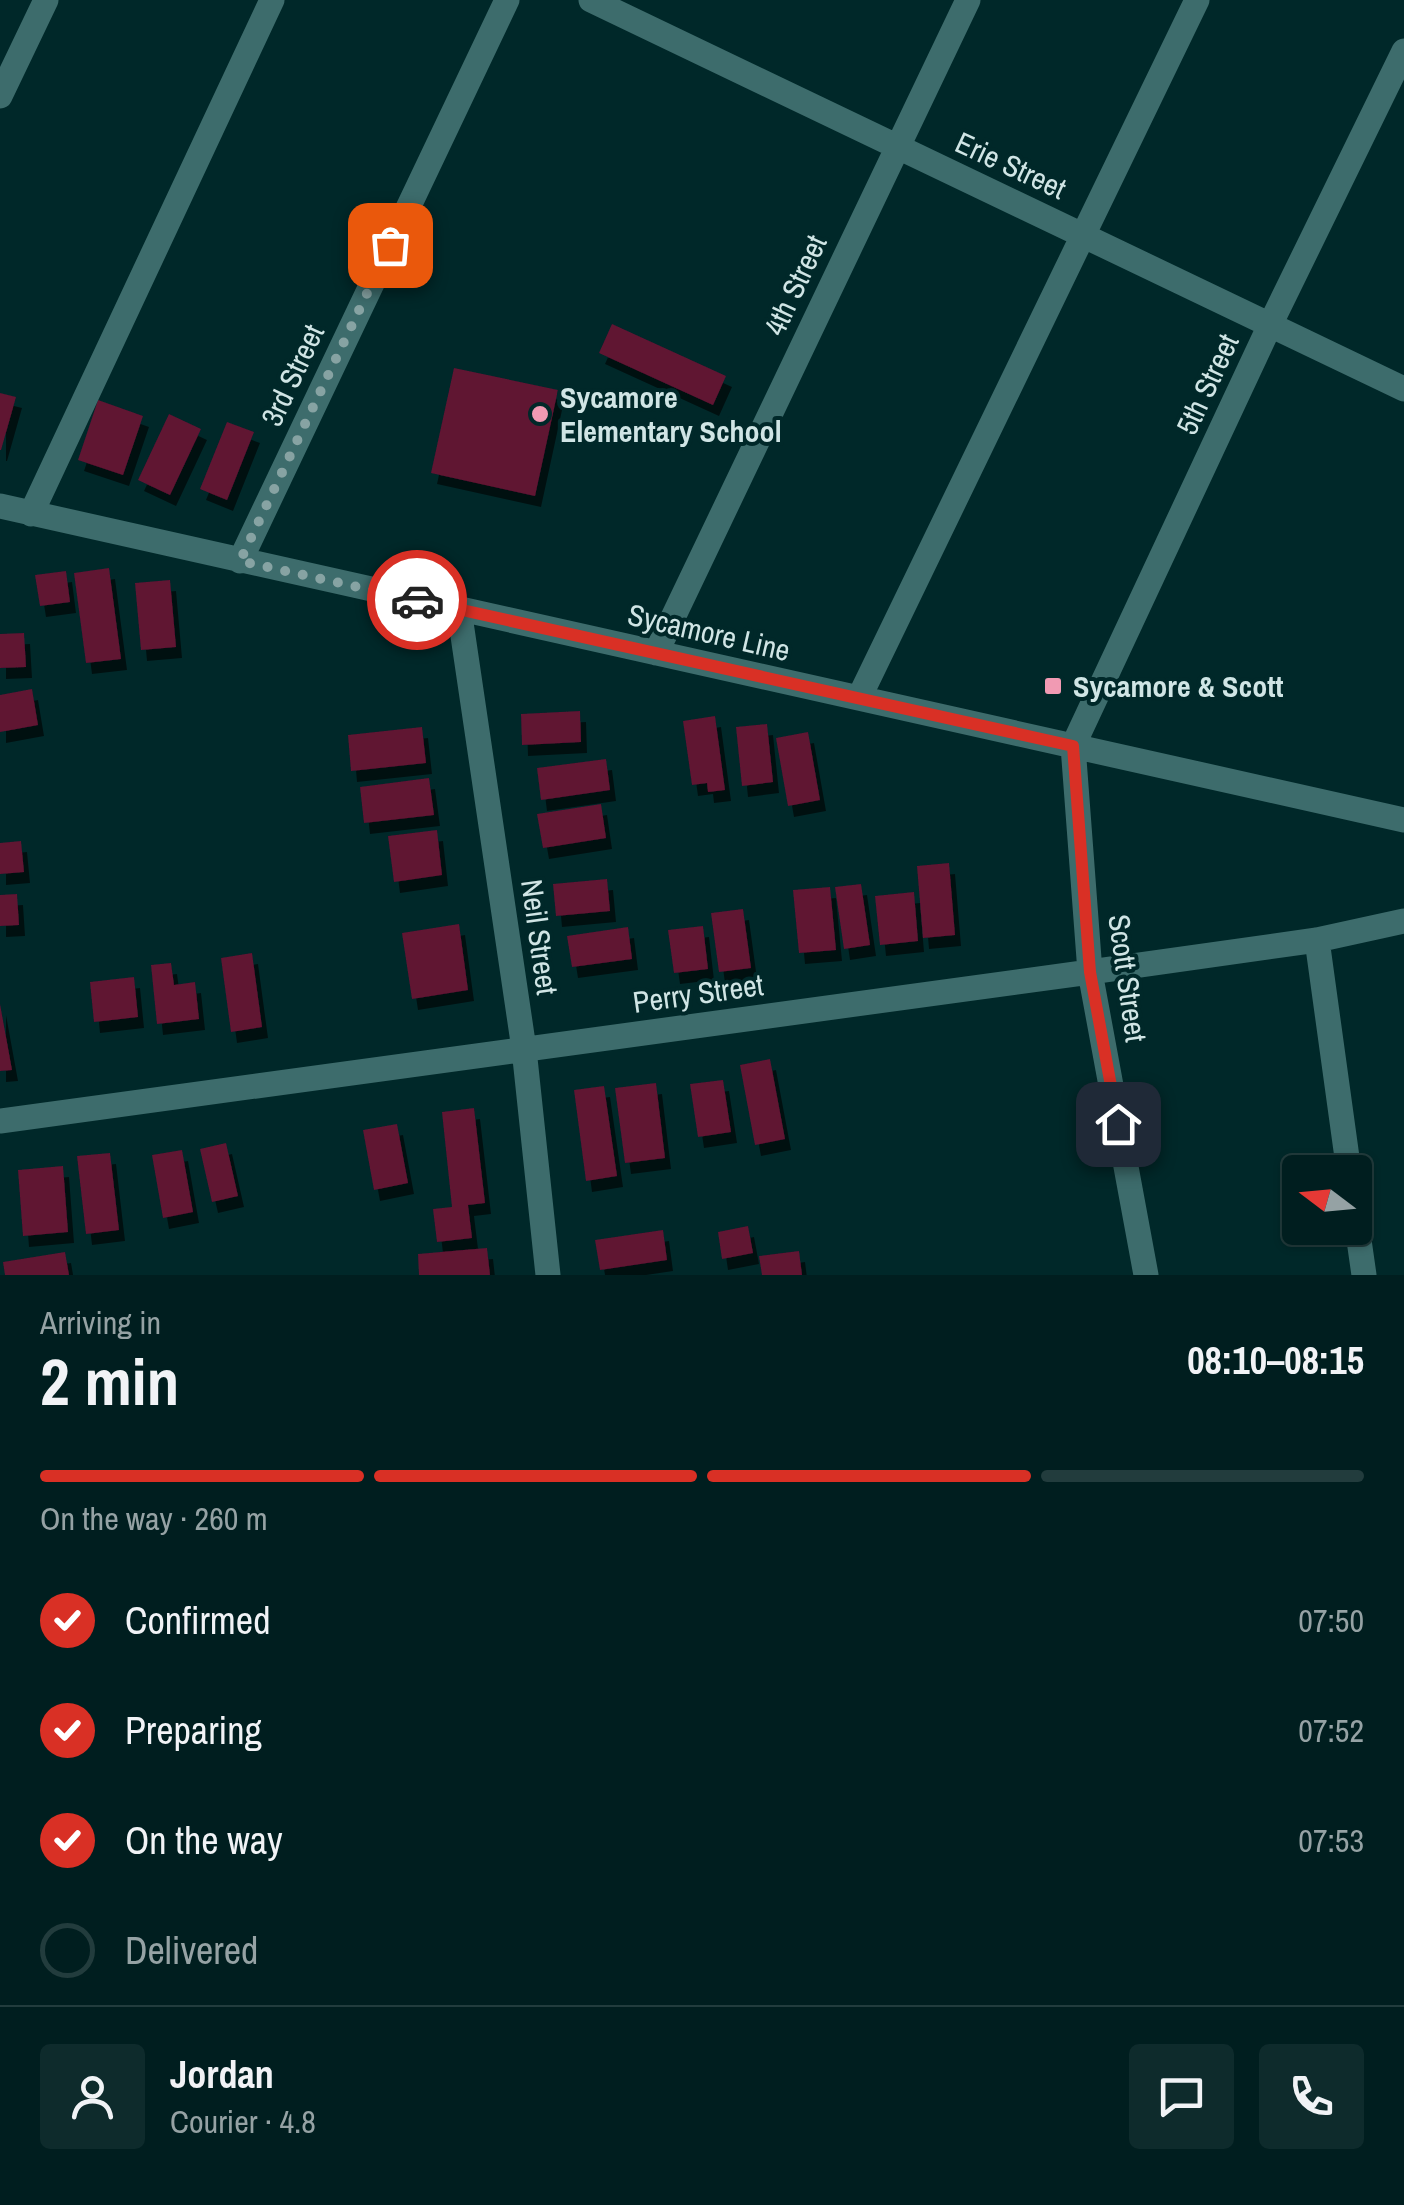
<!DOCTYPE html>
<html lang="en">
<head>
<meta charset="utf-8">
<style>
	body { margin:0; font-family:"Archivo Narrow",sans-serif; background:#0e2b2c; color:#f1f3f6; height:100vh; display:flex; flex-direction:column; font-size:38px; white-space:nowrap }
	* { box-sizing:border-box; margin:0 }
	p { font-size:32px; color:#95a2a4 }
	.icon { flex:none; width:55px; height:55px; fill:none; stroke:currentColor; stroke-width:2; stroke-linecap:round; stroke-linejoin:round }
	.map { position:relative; height:1275px; overflow:hidden }
	.sheet { display:flex; flex-direction:column; background:#001e1f; flex:1 }
	.sheet>* { flex:none }
	.needle { width:65px; rotate:286deg }
	.buttons { position:absolute; left:1282px; top:1155px; display:grid; gap:20px }
	.buttons a { display:grid; place-items:center; width:90px; height:90px; border-radius:10px; background:#001e1f; box-shadow:0 2px 8px #0004,0 0 0 2px #223c3d; font-size:50px }
	.pin { position:absolute; display:grid; place-items:center; width:85px; height:85px; color:#fff; margin:-42px; border-radius:20px; box-shadow:0 5px 15px #0006 }
	.courier { position:absolute; display:grid; place-items:center; width:100px; height:100px; margin:-50px; border:8px solid #d93025; border-radius:50%; background:#fff; color:#222; box-shadow:0 2px 12px #0007 }
	.head em { font-style:normal; font-weight:700 }
	.head div { display:flex; flex-direction:column-reverse }
	.head { display:flex; align-items:center; justify-content:space-between; height:170px; padding:0 40px }
	h1 { font-size:65px; font-weight:700; line-height:75px }
	.bar { display:grid; grid-template-columns:repeat(4,1fr); gap:15px 10px; align-content:center; height:120px; padding:0 40px }
	.bar i { height:12px; border-radius:8px; background:#223c3d }
	.bar .on { background:#d93025 }
	.bar p { grid-column:span 4 }
	.line { display:flex; align-items:center; gap:25px; padding:0 40px; border-top:2px solid #223c3d }
	.line div { flex:1 }
	.round { display:grid; place-items:center; flex:none; width:105px; height:105px; border-radius:10px; background:#0e2b2c }
	ol { padding:0 40px; list-style:none }
	li { display:flex; align-items:center; gap:30px; height:110px }
	li p { margin-inline-start:auto }
	li .icon { padding:10px; border-radius:50%; background:#d93025; color:#fff; stroke-width:4 }
	li:last-child { color:#95a2a4 }
	li i { width:55px; height:55px; border:5px solid #223c3d; border-radius:50% }
	.map>svg:first-child { display:block }
	.building { fill:#611333; filter:url(#shadow) }
	.lines { fill:none; stroke-linecap:round; stroke-linejoin:round }
	.minor { stroke:#3d6c6c; stroke-width:25 }
	.done { stroke:#87a3a3; stroke-width:10; stroke-dasharray:0 18 }
	.route { stroke:#d93025; stroke-width:12 }
	.poi-dot { fill:#f19ab3; stroke:#002829; stroke-width:4 }
	.labels { text-anchor:middle; dominant-baseline:central; stroke-width:8; stroke-linejoin:round; paint-order:stroke }
	.street-label { font-size:30px; fill:#d0e5e5; stroke:#002829 }
	.poi-label { font-size:30px; font-weight:bold; fill:#d0e5e5; stroke:#002829; text-anchor:start }
</style>
</head>
<body>
<div class="map">
<svg width="1404" height="1275" viewBox="0 0 1404 1275">
	<defs>
		<filter id="shadow"><feDropShadow dx="6" dy="11" stdDeviation="0" flood-color="#0009"/></filter>
	</defs>
	<rect width="100%" height="100%" fill="#002829"/>
	<path class="building" d="M 612,324 L 726,376 L 713,405 L 599,353 Z
		M 454,368 L 558,390 L 535,496 L 431,473 Z
		M 0,393 L 16,397 L 1,450 L 0,450 Z
		M 98,400 L 143,416 L 123,475 L 78,460 Z
		M 169,414 L 201,429 L 170,495 L 138,480 Z
		M 227,422 L 254,432 L 227,500 L 200,489 Z
		M 109,568 L 121,659 L 86,663 L 74,573 Z
		M 66,571 L 70,602 L 40,606 L 35,575 Z
		M 170,580 L 176,647 L 141,650 L 135,583 Z
		M 24,633 L 26,667 L 0,668 L 0,634 Z
		M 32,689 L 38,725 L 0,732 L 0,695 Z
		M 580,711 L 581,742 L 522,745 L 521,714 Z
		M 715,716 L 725,790 L 708,792 L 707,783 L 692,785 L 683,721 Z
		M 767,724 L 773,782 L 742,786 L 736,727 Z
		M 422,727 L 426,763 L 351,771 L 348,735 Z
		M 808,732 L 820,800 L 788,806 L 776,738 Z
		M 606,759 L 610,790 L 541,800 L 537,768 Z
		M 429,778 L 434,815 L 364,823 L 360,787 Z
		M 601,804 L 606,838 L 543,848 L 537,814 Z
		M 437,830 L 442,875 L 394,882 L 388,836 Z
		M 21,841 L 24,872 L 0,874 L 0,843 Z
		M 949,863 L 955,935 L 923,938 L 917,866 Z
		M 607,879 L 610,911 L 556,916 L 553,884 Z
		M 861,884 L 870,945 L 844,949 L 835,887 Z
		M 830,887 L 836,950 L 799,953 L 793,890 Z
		M 914,892 L 918,941 L 880,945 L 875,896 Z
		M 17,894 L 19,925 L 0,926 L 0,895 Z
		M 743,909 L 751,968 L 719,972 L 711,913 Z
		M 459,924 L 468,990 L 412,999 L 402,933 Z
		M 703,926 L 708,969 L 674,973 L 668,930 Z
		M 628,927 L 632,959 L 572,967 L 567,936 Z
		M 252,953 L 262,1027 L 231,1032 L 221,958 Z
		M 171,963 L 174,985 L 195,982 L 199,1019 L 157,1024 L 151,965 Z
		M 134,977 L 138,1017 L 94,1022 L 90,982 Z
		M 0,1004 L 12,1070 L 0,1071 Z
		M 770,1059 L 785,1139 L 755,1145 L 740,1065 Z
		M 723,1080 L 731,1132 L 698,1137 L 690,1084 Z
		M 656,1083 L 665,1158 L 625,1163 L 615,1088 Z
		M 604,1086 L 617,1176 L 586,1181 L 574,1090 Z
		M 474,1108 L 485,1203 L 468,1205 L 472,1238 L 437,1242 L 433,1209 L 452,1207 L 442,1112 Z
		M 397,1124 L 408,1183 L 374,1190 L 363,1130 Z
		M 226,1143 L 238,1196 L 212,1202 L 200,1149 Z
		M 182,1150 L 193,1212 L 163,1218 L 152,1155 Z
		M 110,1153 L 119,1230 L 86,1234 L 77,1156 Z
		M 63,1166 L 68,1232 L 23,1236 L 18,1170 Z
		M 748,1226 L 753,1253 L 722,1259 L 718,1232 Z
		M 663,1230 L 667,1260 L 600,1270 L 595,1240 Z
		M 487,1248 L 490,1275 L 419,1275 L 418,1254 Z
		M 799,1251 L 802,1275 L 762,1275 L 759,1256 Z
		M 65,1252 L 69,1275 L 5,1275 L 3,1262 Z"/>
	<g class="lines">
		<path class="minor" d="M 591,0 L 1404,389
			M 0,96 L 46,0
			M 0,506 L 1404,820
			M 31,514 L 272,0
			M 240,561 L 507,0
			M 459,609 L 524,1049 L 548,1275
			M 656,653 L 968,0
			M 859,698 L 1197,0
			M 1317,940 L 1349,1172
			M 0,1121 L 1090,972 L 1317,940 L 1404,921
			M 1355,1212 L 1364,1275
			M 1146,1275 L 1090,972 L 1073,746 L 1270,325 L 1404,51"/>
	</g>
	<g class="lines">
		<path class="done" d="M 390,245 L 240,561 L 417,600"/>
		<path class="route" d="M 417,600 L 1073,746 L 1090,972 L 1118,1124"/>
	</g>
	<g class="poi-dot">
		<circle cx="540" cy="414" r="10"/>
		<rect x="1043" y="676" width="20" height="20" rx="5"/>
	</g>
	<g class="labels">
		<g class="street-label">
			<text transform="translate(1011 165) rotate(25)">Erie Street</text>
			<text transform="translate(795 285) rotate(-65)">4th Street</text>
			<text transform="translate(292 375) rotate(-65)">3rd Street</text>
			<text transform="translate(1207 384) rotate(-65)">5th Street</text>
			<text transform="translate(709 632) rotate(13)">Sycamore Line</text>
			<text transform="translate(540 937) rotate(82)">Neil Street</text>
			<text transform="translate(1128 978) rotate(82)">Scott Street</text>
			<text transform="translate(698 993) rotate(-8)">Perry Street</text>
		</g>
		<g class="poi-label">
			<text x="560" y="397">Sycamore<tspan x="560" dy="34">Elementary School</tspan></text>
			<text x="1073" y="686">Sycamore &amp; Scott</text>
		</g>
	</g>
</svg>
<div class="buttons">
<a><svg class="needle" viewBox="-14 -14 28 28"><path d="M0-13l5 13h-10z" fill="#e53935"/><path d="M0 13l5-13h-10z" fill="#95a2a4"/></svg></a>
</div>
<div class="pin" style="left:390px;top:245px;background:#ea580c"><svg class="icon" aria-label="bag" viewBox="0 0 24 24"><path d="M5 8h14l-1 12H6zM9 8a3 3 0 0 1 6 0"/></svg></div>
<div class="pin" style="left:1118px;top:1124px;background:#1f2937"><svg class="icon" aria-label="home" viewBox="0 0 24 24"><path d="M3 11l9-7 9 7M6 9v11h12V9"/></svg></div>
<div class="courier" style="left:417px;top:600px"><svg class="icon" aria-label="car" viewBox="0 0 24 24"><path d="M5 17H2v-5l4-1 3-4h7l3 4 3 1v5h-3M9 17h6M6 11h13"/><circle cx="7" cy="17" r="2"/><circle cx="17" cy="17" r="2"/></svg></div>
</div>
<section class="sheet">
<div class="head"><div><h1>2 min</h1><p>Arriving in</p></div><em>08:10–08:15</em></div>
<div class="bar"><i class="on"></i><i class="on"></i><i class="on"></i><i></i><p>On the way · 260 m</p></div>
<ol>
<li><svg class="icon" aria-label="check" viewBox="0 0 24 24"><path d="M5 12l5 5 9-10"/></svg>Confirmed<p>07:50</p></li>
<li><svg class="icon" aria-label="check" viewBox="0 0 24 24"><path d="M5 12l5 5 9-10"/></svg>Preparing<p>07:52</p></li>
<li><svg class="icon" aria-label="check" viewBox="0 0 24 24"><path d="M5 12l5 5 9-10"/></svg>On the way<p>07:53</p></li>
<li><i></i>Delivered</li>
</ol>
<div class="line" style="height:180px"><a class="round"><svg class="icon" aria-label="person" viewBox="0 0 24 24"><circle cx="12" cy="8" r="4"/><path d="M4 21q1-7 8-7t8 7"/></svg></a><div><b>Jordan</b><p>Courier · 4.8</p></div><a class="round"><svg class="icon" aria-label="chat" viewBox="0 0 24 24"><path d="M4 5h16v11H9l-5 4z"/></svg></a><a class="round"><svg class="icon" aria-label="phone" viewBox="0 0 24 24"><path d="M5 4h4l2 5-3 2q2 4 5 5l2-3 5 2v4C11 20 4 13 5 4z"/></svg></a></div>
</section>
</body>
</html>
